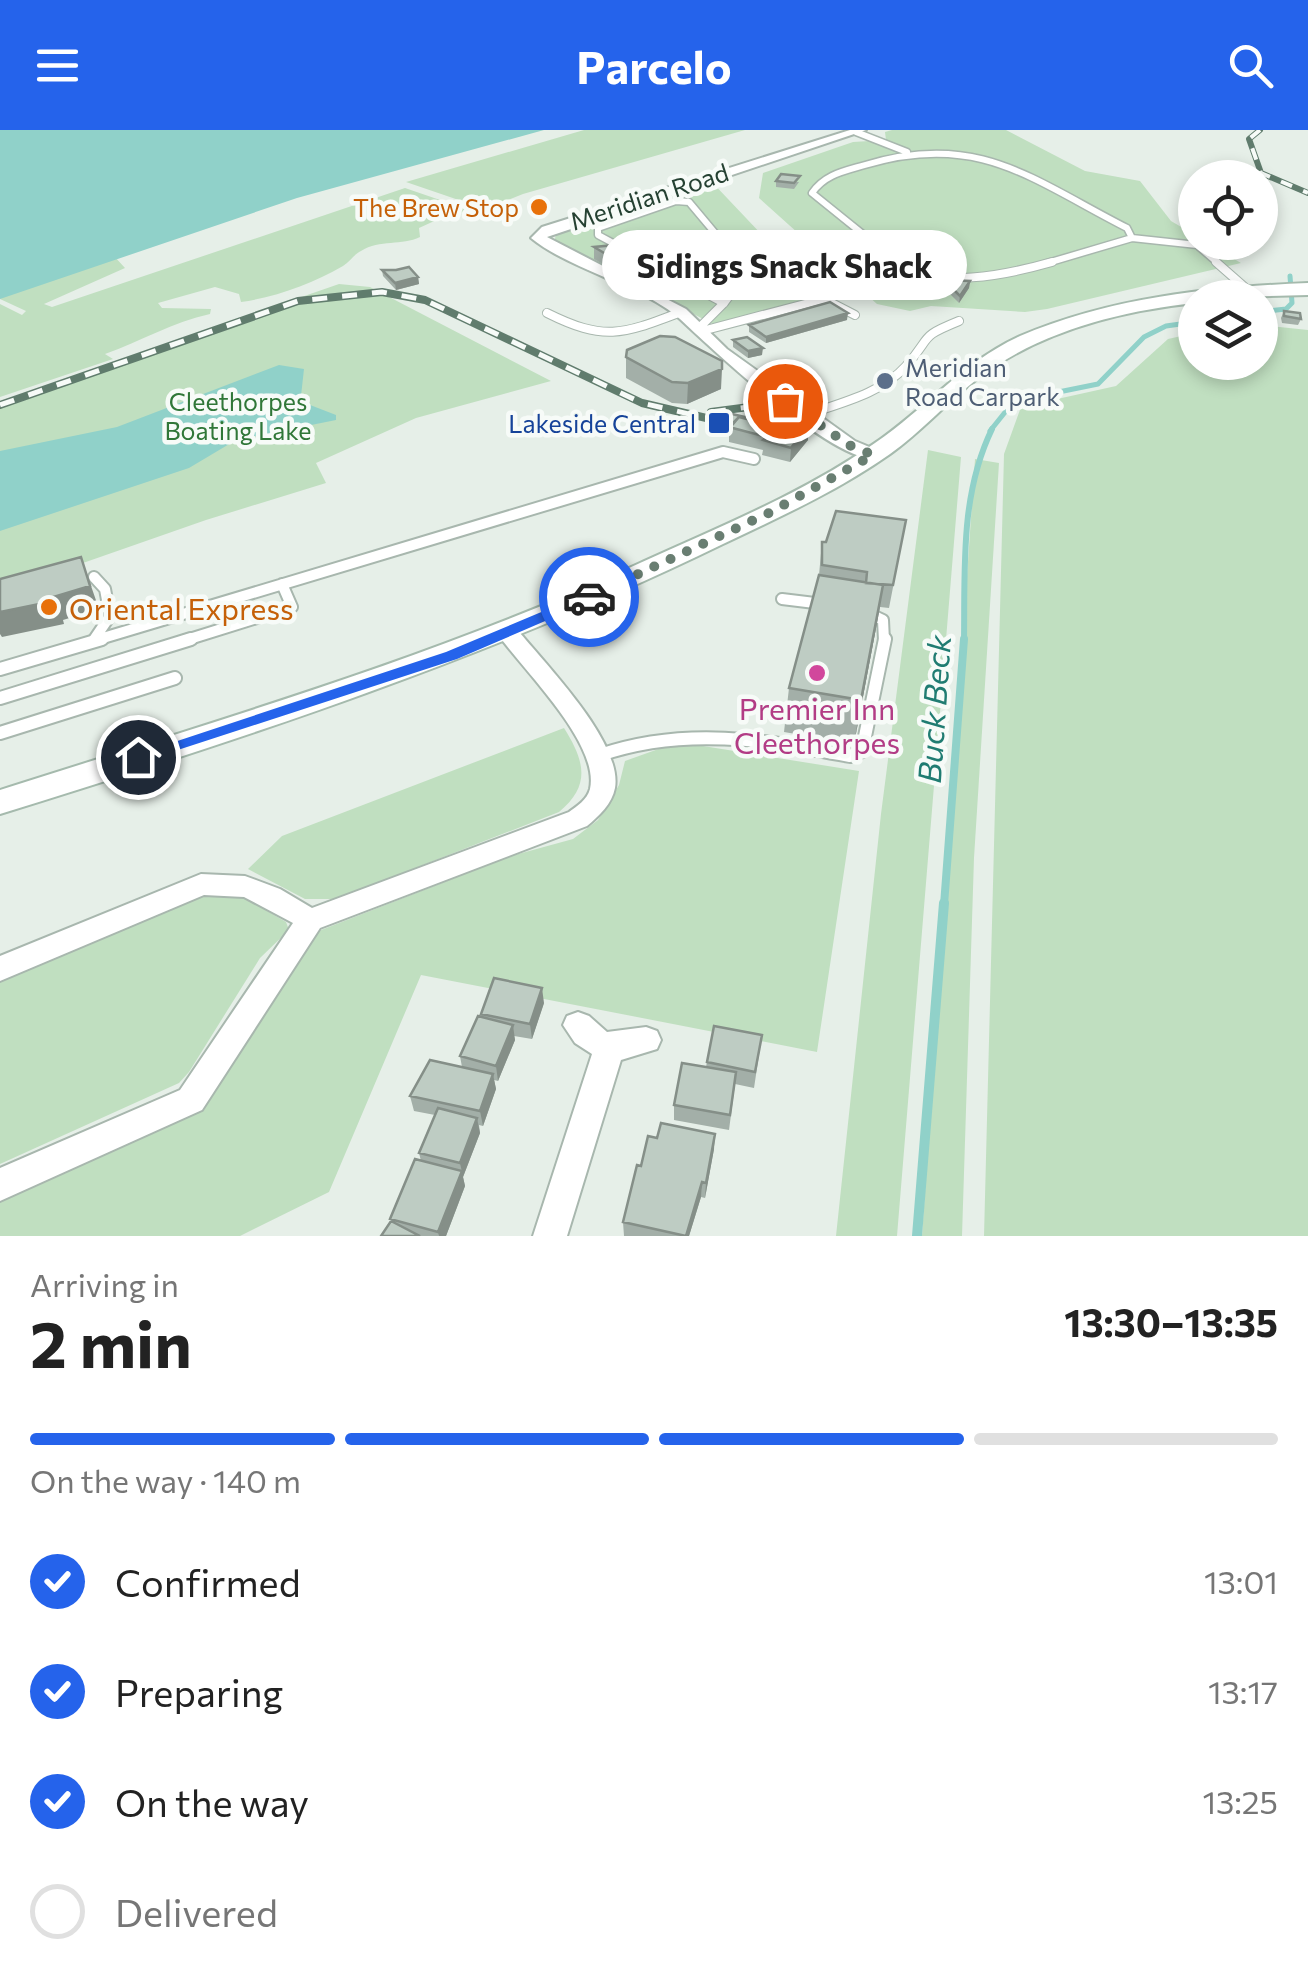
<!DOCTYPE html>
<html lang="en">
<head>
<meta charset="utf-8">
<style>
	body { margin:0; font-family:Commissioner,sans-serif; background:#f2f2f2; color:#222; height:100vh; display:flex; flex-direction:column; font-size:38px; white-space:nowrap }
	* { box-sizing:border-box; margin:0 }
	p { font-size:32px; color:#767676 }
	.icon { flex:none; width:55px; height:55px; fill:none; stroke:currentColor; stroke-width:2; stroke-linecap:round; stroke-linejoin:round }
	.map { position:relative; height:1106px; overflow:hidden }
	.panel { display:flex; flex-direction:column; background:#fff; flex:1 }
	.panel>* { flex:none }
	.controls { position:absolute; left:1178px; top:30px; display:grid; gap:20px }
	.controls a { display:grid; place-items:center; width:100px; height:100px; border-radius:50%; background:#fff; box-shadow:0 5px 15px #0003; font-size:50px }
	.pin { position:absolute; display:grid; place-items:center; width:85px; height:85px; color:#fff; margin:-42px; border:5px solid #fff; border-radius:50%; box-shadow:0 2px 10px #0007 }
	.courier { position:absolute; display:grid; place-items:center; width:100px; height:100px; margin:-50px; border:8px solid #2563eb; border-radius:50%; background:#fff; color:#222; box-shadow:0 2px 12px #0007 }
	.bubble { position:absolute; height:70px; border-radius:35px; background:#fff; box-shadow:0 5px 15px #0003; font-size:32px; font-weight:700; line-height:70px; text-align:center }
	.overview em { font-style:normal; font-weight:700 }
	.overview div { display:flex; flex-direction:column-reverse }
	.overview { display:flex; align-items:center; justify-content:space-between; height:170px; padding:0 30px }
	h1 { font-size:65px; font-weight:700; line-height:75px }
	.bar { display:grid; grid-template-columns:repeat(4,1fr); gap:15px 10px; align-content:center; height:120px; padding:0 30px }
	.bar i { height:12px; border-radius:8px; background:#e0e0e0 }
	.bar .on { background:#2563eb }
	.bar p { grid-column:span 4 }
	ol { padding:0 30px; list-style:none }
	li { display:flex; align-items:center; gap:30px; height:110px }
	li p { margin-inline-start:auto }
	li .icon { padding:10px; border-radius:50%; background:#2563eb; color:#fff; stroke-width:4 }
	li:last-child { color:#767676 }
	li i { width:55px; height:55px; border:5px solid #e0e0e0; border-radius:50% }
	header { display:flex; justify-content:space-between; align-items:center; height:130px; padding:0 30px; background:#2563eb; color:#fff; font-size:45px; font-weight:700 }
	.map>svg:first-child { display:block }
	.green { fill:#c0dfc0 }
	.water { fill:#90d1c9 }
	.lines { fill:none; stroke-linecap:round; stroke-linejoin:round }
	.stream-far3 { stroke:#90d1c9; stroke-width:5 }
	.stream-far2 { stroke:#90d1c9; stroke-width:6 }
	.stream-far1 { stroke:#90d1c9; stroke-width:8 }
	.stream { stroke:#90d1c9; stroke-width:10 }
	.lane-far3-casing { stroke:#a8b7ae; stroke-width:9 }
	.lane-far2-casing { stroke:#a8b7ae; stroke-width:10 }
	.lane-far1-casing { stroke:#a8b7ae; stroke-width:14 }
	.lane-casing { stroke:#a8b7ae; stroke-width:16 }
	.street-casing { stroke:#a8b7ae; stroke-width:4 }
	.secondary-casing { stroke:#a5baad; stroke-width:4 }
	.lane-far3 { stroke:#fff; stroke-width:6 }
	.lane-far2 { stroke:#fff; stroke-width:8 }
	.lane-far1 { stroke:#fff; stroke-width:10 }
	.lane { stroke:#fff; stroke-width:12 }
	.street { fill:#fff; fill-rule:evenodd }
	.secondary { fill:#fff; fill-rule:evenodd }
	.rail-far1-casing { stroke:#607c6d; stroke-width:6 }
	.rail-casing { stroke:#607c6d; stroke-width:8 }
	.rail-far1 { stroke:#f7fbf8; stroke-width:4; stroke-dasharray:12; stroke-linecap:butt }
	.rail { stroke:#f7fbf8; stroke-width:5; stroke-dasharray:15; stroke-linecap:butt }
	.wall { fill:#a3afa8 }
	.shaded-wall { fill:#858f88 }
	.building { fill:#beccc3; stroke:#858f88; stroke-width:2.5 }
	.route { fill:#2563eb }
	.done { stroke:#697e72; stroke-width:10; stroke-dasharray:0 18 }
	.food-dot { fill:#e8710a; stroke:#f7fbf8; stroke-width:4 }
	.service-dot { fill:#5c6f8a; stroke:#f7fbf8; stroke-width:4 }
	.transit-dot { fill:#1a4fb4; stroke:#f7fbf8; stroke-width:4 }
	.hotel-dot { fill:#d1479c; stroke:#f7fbf8; stroke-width:4 }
	.labels { text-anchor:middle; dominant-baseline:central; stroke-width:9; stroke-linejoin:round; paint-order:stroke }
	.far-street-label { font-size:25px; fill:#254132; stroke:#f7fbf8 }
	.far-food-label { font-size:25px; fill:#c56008; stroke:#f7fbf8; text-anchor:end }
	.far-service-label { font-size:25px; fill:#4e5e75; stroke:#f7fbf8; text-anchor:start }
	.far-park-label { font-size:25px; fill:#307738; stroke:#f7fbf8 }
	.far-transit-label { font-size:25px; fill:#164399; stroke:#f7fbf8; text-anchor:end }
	.food-label { font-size:30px; fill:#c56008; stroke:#f7fbf8; text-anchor:start }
	.hotel-label { font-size:30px; fill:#b23c85; stroke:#f7fbf8 }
	.water-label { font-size:32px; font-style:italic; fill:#207c72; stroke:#f7fbf8 }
</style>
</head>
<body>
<header><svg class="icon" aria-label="menu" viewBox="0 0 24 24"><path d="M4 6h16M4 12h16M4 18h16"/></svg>Parcelo<svg class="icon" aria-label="search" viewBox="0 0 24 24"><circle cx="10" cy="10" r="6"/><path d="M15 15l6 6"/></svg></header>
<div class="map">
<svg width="1308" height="1106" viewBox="0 0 1308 1106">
	<rect width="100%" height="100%" fill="#e6efe8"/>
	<path class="green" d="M 584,0 L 745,0 L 523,64 L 485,79 L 406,52 Z
		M 892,0 L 1006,0 L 1085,41 L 1140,51 L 1171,91 L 1195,105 L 1195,112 L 1207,113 L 1241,133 L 1047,179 L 1025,182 L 931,176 L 910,181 L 877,174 L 759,68 L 763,43 L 853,12 L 886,10 L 885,2 Z
		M 710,50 L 819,165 L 715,195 L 554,113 L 556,104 Z
		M 405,58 L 478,83 L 454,82 L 419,98 L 420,107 C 402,116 380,109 361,121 C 354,124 350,132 343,136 C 312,154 276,167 241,172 L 239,164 L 215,157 L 158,173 L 162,178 L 211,179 L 210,184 C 173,192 141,211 105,224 L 113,229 L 0,267 L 0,174 L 22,185 L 26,181 L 0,169 L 0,163 L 114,126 L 125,138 L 44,174 L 52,177 Z
		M 339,154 L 370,157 L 551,251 L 416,288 L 316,333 L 326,353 L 206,390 L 0,462 L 0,272 Z
		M 1260,195 L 1308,200 L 1308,1106 L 984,1106 L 1004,324 L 1021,277 L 1116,256 L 1168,209 L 1195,203 L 1195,232 L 1260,232 Z
		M 928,320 L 961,327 L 897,1106 L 836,1106 L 881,684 Z
		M 975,329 L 999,333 L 974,728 L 962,1106 L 922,1106 Z
		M 564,598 C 584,630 592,655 559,682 L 336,769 L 305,769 L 248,739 L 282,706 Z
		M 678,612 L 859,641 L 817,922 L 421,845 L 329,1062 L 240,1106 L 0,1106 L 0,1064 L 199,972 L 316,802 L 511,726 L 573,709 L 598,690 L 619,655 L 625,631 Z
		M 203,762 L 235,762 L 286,792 L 289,800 L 260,828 L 189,942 L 179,953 L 0,1034 L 0,845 Z"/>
	<path class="water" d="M 0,0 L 544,0 L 297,68 L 0,169 Z
		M 279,235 L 304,239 L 301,266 L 305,273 L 336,285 L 336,290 L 236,310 L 189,338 L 0,401 L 0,321 L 117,297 Z"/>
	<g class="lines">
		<path class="stream-far3" d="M 1260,182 L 1286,179 L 1292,173 L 1290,146
			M 990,301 L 1014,271 L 1098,254 L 1144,207 L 1166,196 L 1195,192"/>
		<path class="stream-far2" d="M 964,511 C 965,438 960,365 992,299"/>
		<path class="stream-far1" d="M 944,775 L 964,509"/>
		<path class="stream" d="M 917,1106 L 944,773"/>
		<g class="lane-far3-casing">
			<path id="lane-far3" d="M 856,2 L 907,22
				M 1132,108 L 1197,115 L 1219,134
				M 652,134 L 598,105 L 598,98 L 676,71 L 689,72 L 741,134
				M 900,134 L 812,63 C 825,44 845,41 865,35 C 978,1 1031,49 1127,98 L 1132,108
				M 1044,134 L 1132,108"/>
		</g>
		<g class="lane-far2-casing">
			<path id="lane-far2" d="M 647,132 L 724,173
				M 897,132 C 933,161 1010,144 1052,132
				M 1216,132 L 1249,161
				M 724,173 L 743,147 L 739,132
				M 547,183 C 605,212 623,204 681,182
				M 699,198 L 724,173
				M 702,201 L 824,169 L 855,185
				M 806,285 C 840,273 881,264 906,236 C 933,206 917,208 959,191"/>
		</g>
		<g class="lane-far1-casing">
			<path id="lane-far1" d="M 782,469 L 823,474
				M 866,482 L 883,490 L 884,511
				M 93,511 L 110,486 L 105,459 L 94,447
				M 93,511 L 723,322 L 754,329
				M 183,511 L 292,477 L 282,454"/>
		</g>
		<g class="lane-casing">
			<path id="lane" d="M 0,539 L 102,509
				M 0,568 L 191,509
				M 0,603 L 175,548
				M 600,625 C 685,596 764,610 850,626 L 862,621 L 885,509"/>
		</g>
		<g class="street-casing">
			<path id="street" d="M 850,0 L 866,0 L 547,107 L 686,179 L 727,219 L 855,311 L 879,321 L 879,329 C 837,336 713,220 680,189 C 644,156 570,140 531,108 L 542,97 Z
				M 508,496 L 516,498 C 544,533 623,612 615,658 C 612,674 599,686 587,696 L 320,798 L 202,980 L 0,1071 L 0,1038 L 180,960 L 293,793 L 244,767 L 204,765 L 0,851 L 0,826 L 201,744 L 245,746 L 280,759 L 312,778 L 569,682 C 577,676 587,670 590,659 C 600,613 522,539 497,503 Z
				M 578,882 L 589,886 L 607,902 L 646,897 L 657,901 L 661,910 L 657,919 L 621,930 L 567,1106 L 533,1106 L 592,924 L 575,913 L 563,895 L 567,886 Z"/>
		</g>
		<g class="secondary-casing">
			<path id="secondary" d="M 1308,153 L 1308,165 L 1195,168 L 1195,173 C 1120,181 1037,202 976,250 C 946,273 921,302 890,324 C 839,360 780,387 723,414 C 491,527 246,608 0,684 L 0,660 C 216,591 434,528 640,433 C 719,397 804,363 875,313 C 926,278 963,232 1020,206 C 1112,167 1210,157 1308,153 Z"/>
		</g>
		<use href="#lane-far3" class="lane-far3"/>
		<use href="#lane-far2" class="lane-far2"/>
		<use href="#lane-far1" class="lane-far1"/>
		<use href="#lane" class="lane"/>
		<use href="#street" class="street"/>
		<use href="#secondary" class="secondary"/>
		<g class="rail-far1-casing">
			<path id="rail-far1" d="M 1260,0 L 1249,9 L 1261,43 L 1308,63"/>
		</g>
		<g class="rail-casing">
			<path id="rail" d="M 0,275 L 298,171 L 382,162 L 425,170 L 642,273 L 745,297
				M 711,282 L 772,274"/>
		</g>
		<use href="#rail-far1" class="rail-far1"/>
		<use href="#rail" class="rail"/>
	</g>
	<path class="wall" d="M 776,51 L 799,52 L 794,59 L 776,57 Z
		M 594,117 L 636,118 L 636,131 L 612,139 L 594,129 Z
		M 850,124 L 881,131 L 880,138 L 860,140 L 850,131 Z
		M 382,140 L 418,147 L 419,154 L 396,160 L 383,146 Z
		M 944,150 L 970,151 L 969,158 L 959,173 L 942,156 Z
		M 1284,181 L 1301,189 L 1298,195 L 1282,193 L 1281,188 Z
		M 847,190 L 766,213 L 749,202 L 749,195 Z
		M 733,210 L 762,225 L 748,228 L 733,217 Z
		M 626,227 L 721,259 L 687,274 L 672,273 L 626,248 Z
		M 783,260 L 804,296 L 795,299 L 808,310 L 790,332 L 762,325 L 763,320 L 729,312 L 729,300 L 720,298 L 721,291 L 763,287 L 764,266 Z
		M 906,390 L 889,478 L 880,477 L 854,614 L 784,602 L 789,558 L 819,445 L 822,412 L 826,412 Z
		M 544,873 L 532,909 L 514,906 L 515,910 L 498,951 L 494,950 L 496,959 L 483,996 L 479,995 L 480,1003 L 463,1047 L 465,1056 L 446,1106 L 381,1106 L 391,1091 L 390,1089 L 421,1031 L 419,1023 L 435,985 L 414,981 L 410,966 L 462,937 L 460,926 L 482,887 L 481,884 Z
		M 762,905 L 754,958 L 735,954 L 729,1000 L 674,990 L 674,975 L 706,937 L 707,932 Z
		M 714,1019 L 705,1068 L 701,1067 L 689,1106 L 624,1106 L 623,1092 L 641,1036 Z"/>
	<path class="shaded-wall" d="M 636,118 L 636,131 L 612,139 L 611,127 Z
		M 881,131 L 880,138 L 860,140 L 860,134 Z
		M 418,147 L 419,154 L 396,160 L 395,153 Z
		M 970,151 L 969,158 L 959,173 L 960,166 Z
		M 848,183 L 847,190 L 766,213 L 766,207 Z
		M 763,218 L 762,225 L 748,228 L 748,221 Z
		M 722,239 L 721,259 L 687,274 L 688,253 Z
		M 806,275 L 804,296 L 785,303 L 787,282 Z
		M 802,303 L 808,303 L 808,310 L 790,332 L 791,318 Z
		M 81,427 L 99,479 L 63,490 L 64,494 L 2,507 L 0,504 L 0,482 L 53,467 Z
		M 883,455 L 876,498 L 854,614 L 861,570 Z
		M 542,858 L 544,873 L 532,909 L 530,894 Z
		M 513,895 L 515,910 L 498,951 L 496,936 Z
		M 493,944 L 496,959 L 483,996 L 480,981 Z
		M 477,988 L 480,1003 L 463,1047 L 465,1056 L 446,1106 L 439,1106 L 438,1102 L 462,1042 L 460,1033 Z
		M 715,1004 L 714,1019 L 705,1068 L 706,1053 Z
		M 702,1052 L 701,1067 L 689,1106 L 686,1106 Z"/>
	<path class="building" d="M 781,44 L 800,46 L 794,53 L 776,51 Z
		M 626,114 L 636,118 L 611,127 L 594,117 Z
		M 871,122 L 881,131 L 860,134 L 850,124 Z
		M 409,137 L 418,147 L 395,153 L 382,140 L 396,140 Z
		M 944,150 L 970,151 L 960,166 Z
		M 830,172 L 848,183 L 766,207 L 749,195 Z
		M 1284,181 L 1300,183 L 1301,189 L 1284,186 Z
		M 660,206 L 675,207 L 722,231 L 722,239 L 688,253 L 672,252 L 626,227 L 627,220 Z
		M 747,207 L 763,218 L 748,221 L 733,210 Z
		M 783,260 L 806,275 L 787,282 L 764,266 Z
		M 728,283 L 749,288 L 753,284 L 763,287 L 759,291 L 808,303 L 802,310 L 802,303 L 739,287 L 733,294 L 721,291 Z
		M 739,287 L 802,303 L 791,318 L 763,310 L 767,307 L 729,297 Z
		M 836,381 L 906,390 L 893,455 L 866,453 L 867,442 L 822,435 L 822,412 L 826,412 Z
		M 81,427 L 90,456 L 53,467 L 54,471 L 0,482 L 0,449 Z
		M 819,445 L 883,455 L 861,570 L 789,558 Z
		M 494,848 L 542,858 L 530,894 L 481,884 Z
		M 478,886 L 513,895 L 496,936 L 460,926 Z
		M 714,896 L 762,905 L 755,942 L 707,932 Z
		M 430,930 L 493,944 L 480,981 L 410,966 Z
		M 682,933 L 736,942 L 730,985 L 674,975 Z
		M 438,978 L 477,988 L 460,1033 L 419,1023 Z
		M 661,993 L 715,1004 L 706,1053 L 702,1052 L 686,1106 L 623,1092 L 637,1035 L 641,1036 L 648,1006 L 657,1008 Z
		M 415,1029 L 462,1041 L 438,1102 L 390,1089 Z
		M 391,1091 L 420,1106 L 381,1106 Z"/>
	<path class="route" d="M 589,462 L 594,463 L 594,470 L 457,529 L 144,631 L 129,627 L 446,522 Z"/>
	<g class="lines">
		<path class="done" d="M 589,467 L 771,382 L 873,325 L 849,315 L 785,271"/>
	</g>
	<g class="food-dot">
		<circle cx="539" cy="77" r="10"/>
		<circle cx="49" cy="477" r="10"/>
	</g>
	<circle class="service-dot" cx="885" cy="251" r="10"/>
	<rect class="transit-dot" x="707" y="281" width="24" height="24" rx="5"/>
	<circle class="hotel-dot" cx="817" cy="543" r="10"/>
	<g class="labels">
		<g class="far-street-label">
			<text transform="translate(649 66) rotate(-18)">Meridian Road</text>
		</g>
		<g class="far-food-label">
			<text x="519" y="77">The Brew Stop</text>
		</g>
		<g class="far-service-label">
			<text x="905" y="237">Meridian<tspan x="905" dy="29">Road Carpark</tspan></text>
		</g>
		<g class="far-park-label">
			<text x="238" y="271">Cleethorpes<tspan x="238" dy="29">Boating Lake</tspan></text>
		</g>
		<g class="far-transit-label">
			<text x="696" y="293">Lakeside Central</text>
		</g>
		<g class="food-label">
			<text x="69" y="477">Oriental Express</text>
		</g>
		<g class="hotel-label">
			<text x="817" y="577">Premier Inn<tspan x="817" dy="34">Cleethorpes</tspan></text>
		</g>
		<g class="water-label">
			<text transform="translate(933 579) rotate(-86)">Buck Beck</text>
		</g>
	</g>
</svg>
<div class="controls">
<a><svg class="icon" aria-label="locate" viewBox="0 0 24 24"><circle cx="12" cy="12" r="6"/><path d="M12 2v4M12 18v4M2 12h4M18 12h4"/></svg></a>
<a><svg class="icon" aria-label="layers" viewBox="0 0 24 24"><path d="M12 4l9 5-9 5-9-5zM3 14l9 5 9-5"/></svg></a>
</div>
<div class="pin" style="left:785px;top:271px;background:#ea580c"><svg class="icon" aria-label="bag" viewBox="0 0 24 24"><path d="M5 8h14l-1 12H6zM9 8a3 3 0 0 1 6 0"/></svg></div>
<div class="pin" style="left:138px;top:627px;background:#1f2937"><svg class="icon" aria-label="home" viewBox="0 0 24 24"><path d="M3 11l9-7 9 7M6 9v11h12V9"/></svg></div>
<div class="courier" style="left:589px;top:467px"><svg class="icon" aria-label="car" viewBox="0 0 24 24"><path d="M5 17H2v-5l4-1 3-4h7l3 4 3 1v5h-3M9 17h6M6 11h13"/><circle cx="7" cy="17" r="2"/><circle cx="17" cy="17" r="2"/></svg></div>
<div class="bubble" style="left:602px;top:100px;width:365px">Sidings Snack Shack</div>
</div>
<section class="panel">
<div class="overview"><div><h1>2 min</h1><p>Arriving in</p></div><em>13:30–13:35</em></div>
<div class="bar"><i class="on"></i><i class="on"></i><i class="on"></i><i></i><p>On the way · 140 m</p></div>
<ol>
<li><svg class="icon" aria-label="check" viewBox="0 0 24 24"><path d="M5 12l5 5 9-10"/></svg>Confirmed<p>13:01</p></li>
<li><svg class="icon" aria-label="check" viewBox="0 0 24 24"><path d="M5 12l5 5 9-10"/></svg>Preparing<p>13:17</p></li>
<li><svg class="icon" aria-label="check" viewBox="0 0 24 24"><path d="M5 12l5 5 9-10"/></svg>On the way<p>13:25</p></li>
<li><i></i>Delivered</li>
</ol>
</section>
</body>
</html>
